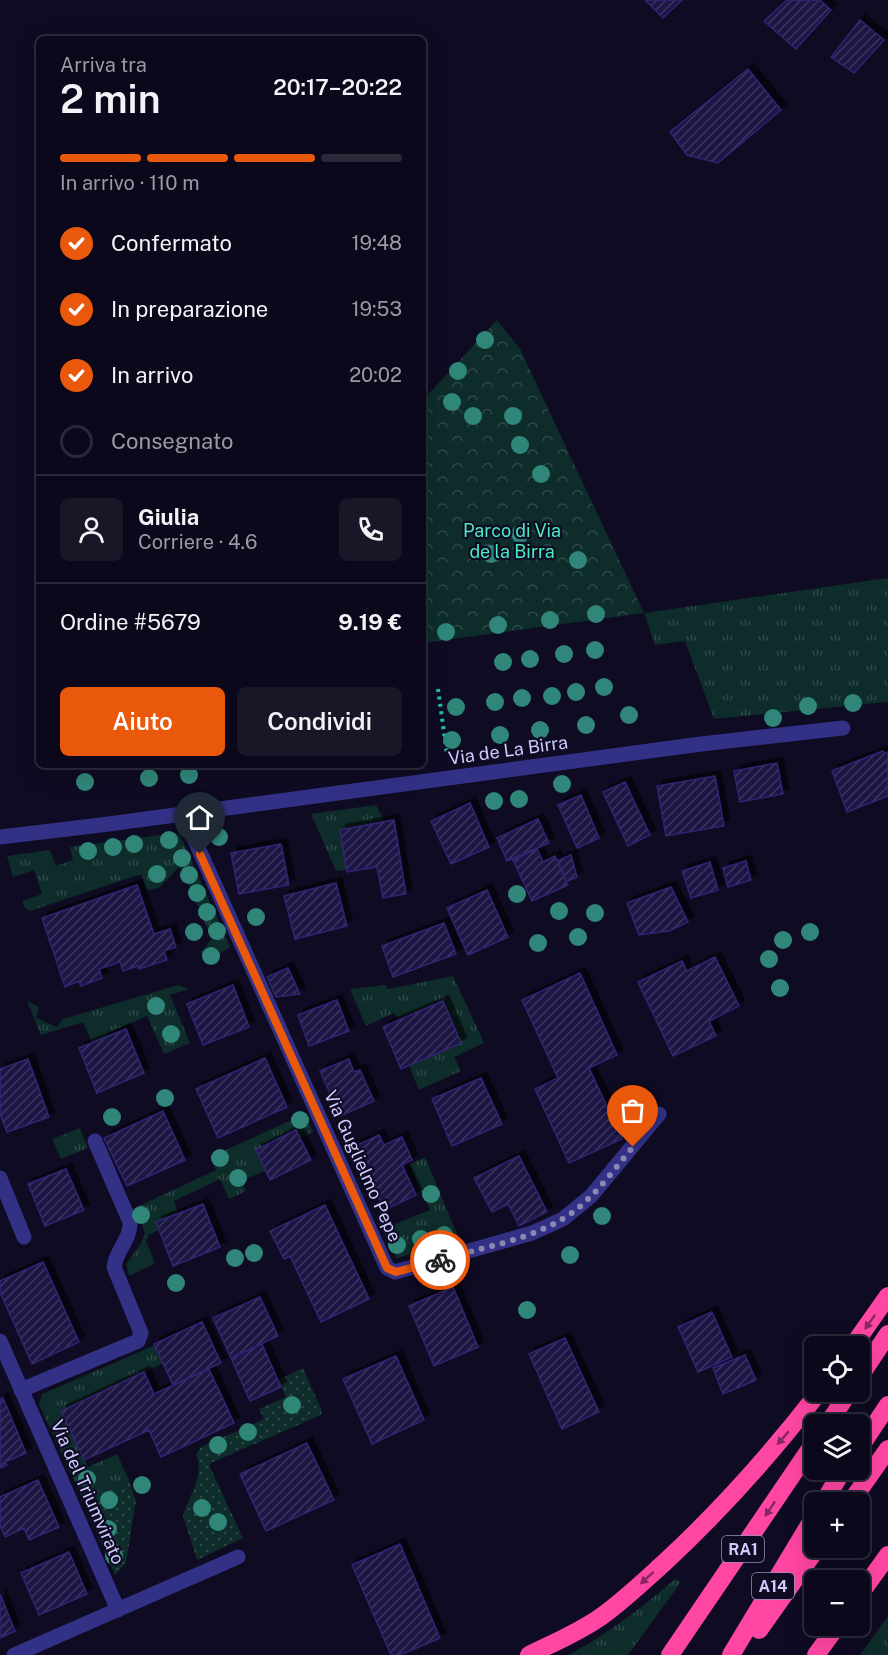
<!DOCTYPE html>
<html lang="it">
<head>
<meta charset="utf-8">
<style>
	body { margin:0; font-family:"Public Sans",sans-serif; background:#181627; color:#f1f3f6; height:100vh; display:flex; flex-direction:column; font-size:22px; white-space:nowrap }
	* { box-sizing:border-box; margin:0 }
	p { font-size:20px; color:#999aa2 }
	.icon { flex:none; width:33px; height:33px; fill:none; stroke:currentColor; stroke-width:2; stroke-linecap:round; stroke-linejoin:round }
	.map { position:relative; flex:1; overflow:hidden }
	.details { position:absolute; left:36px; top:36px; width:390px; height:732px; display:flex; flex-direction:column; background:#0a081a; border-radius:9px; box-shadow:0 6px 24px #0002,0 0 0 2px #2a2939 }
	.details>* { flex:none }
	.controls { position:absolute; left:804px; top:1336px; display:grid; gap:12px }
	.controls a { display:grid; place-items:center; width:66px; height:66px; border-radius:9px; background:#0a081a; box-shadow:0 6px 24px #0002,0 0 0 2px #2a2939; font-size:30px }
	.pin { position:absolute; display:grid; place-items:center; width:51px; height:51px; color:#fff; margin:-62px -26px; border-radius:50% 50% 50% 0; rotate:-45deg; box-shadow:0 0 6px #0007 }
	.pin .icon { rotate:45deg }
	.courier { position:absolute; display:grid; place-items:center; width:60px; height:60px; margin:-30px; border:4px solid #ea580c; border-radius:50%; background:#fff; color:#222; box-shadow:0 2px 8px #0007 }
	.overview em { font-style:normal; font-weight:600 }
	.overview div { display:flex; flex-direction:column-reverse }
	.overview { display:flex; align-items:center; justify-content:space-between; height:102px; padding:0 24px }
	h1 { font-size:39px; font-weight:600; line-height:45px }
	.bar { display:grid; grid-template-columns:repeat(4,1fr); gap:9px 6px; align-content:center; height:72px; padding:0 24px }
	.bar i { height:8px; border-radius:4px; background:#2a2939 }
	.bar .selected { background:#ea580c }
	.bar p { grid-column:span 4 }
	.line { display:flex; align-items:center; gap:15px; padding:0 24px; border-top:2px solid #2a2939 }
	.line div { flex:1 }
	.round { display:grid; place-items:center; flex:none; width:63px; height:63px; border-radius:9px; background:#181627 }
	ol { padding:0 24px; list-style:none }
	li { display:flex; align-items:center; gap:18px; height:66px }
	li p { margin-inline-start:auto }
	li .icon { padding:6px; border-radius:50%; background:#ea580c; color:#fff; stroke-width:4 }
	li:last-child { color:#999aa2 }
	li i { width:33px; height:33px; border:3px solid #2a2939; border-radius:50% }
	.button { display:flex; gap:12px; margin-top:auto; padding:12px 24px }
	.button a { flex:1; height:69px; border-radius:9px; background:#ea580c; color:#fff; font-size:24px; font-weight:600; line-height:69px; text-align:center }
	.button a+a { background:#181627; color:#f1f3f6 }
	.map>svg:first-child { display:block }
	.grass { fill:url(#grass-tufts) }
	.forest { fill:url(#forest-crowns) }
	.garden { fill:url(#garden-dots) }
	.building { fill:url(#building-hatch); stroke:#322473; stroke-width:1.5; filter:url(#shadow) }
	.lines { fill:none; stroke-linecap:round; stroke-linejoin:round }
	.path { stroke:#21beb1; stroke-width:4; stroke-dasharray:3 4.5; stroke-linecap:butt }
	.minor { stroke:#323186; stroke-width:15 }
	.highway { stroke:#ff46a3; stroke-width:18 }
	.tree { fill:#308679 }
	.oneway { fill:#862862 }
	.done { stroke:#8c88b2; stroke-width:6; stroke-dasharray:0 10.8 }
	.route { stroke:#ea580c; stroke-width:8 }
	.labels { text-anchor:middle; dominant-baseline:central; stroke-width:4.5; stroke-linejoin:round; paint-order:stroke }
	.shield { fill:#0e0b22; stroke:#9691bd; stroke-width:1.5 }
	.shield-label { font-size:16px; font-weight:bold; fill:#d0cbff }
	.park-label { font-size:18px; fill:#4bebc0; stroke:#0e0b22 }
	.street-label { font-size:18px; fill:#d0cbff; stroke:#0e0b22 }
</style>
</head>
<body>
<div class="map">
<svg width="888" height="1655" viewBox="0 0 888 1655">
	<defs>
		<pattern id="grass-tufts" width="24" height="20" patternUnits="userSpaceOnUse" patternTransform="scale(1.5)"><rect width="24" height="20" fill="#0d2c2a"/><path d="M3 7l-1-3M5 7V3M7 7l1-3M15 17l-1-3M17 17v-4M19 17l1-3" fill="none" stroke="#2f494a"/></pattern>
		<pattern id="forest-crowns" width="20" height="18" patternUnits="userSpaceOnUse" patternTransform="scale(1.5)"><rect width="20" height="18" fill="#0d2c2a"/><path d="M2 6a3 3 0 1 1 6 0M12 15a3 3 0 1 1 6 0" fill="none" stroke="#2f494a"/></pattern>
		<pattern id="garden-dots" width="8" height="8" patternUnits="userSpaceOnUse" patternTransform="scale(1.5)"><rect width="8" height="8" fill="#0d2c2a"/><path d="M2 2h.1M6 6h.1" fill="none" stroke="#2f494a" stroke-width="1.8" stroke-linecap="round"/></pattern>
		<pattern id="building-hatch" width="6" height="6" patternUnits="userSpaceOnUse" patternTransform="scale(1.5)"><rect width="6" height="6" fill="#1d1544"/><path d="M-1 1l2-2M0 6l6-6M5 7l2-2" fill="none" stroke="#3d3660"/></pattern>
		<filter id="shadow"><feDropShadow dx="5.5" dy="-5.5" stdDeviation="0" flood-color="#0009"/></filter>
	</defs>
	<rect width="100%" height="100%" fill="#0e0b22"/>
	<path class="grass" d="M 888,578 L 888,702 L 714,719 L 685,641 L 655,645 L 644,613 Z
		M 376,805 L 385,822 L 341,830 L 347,870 L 336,871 L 311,814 Z
		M 176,833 L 180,835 L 230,947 L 212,959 L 207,957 L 201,952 L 212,939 L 182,869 L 178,868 L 160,887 L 147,891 L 141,874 L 30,911 L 25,908 L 22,901 L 42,894 L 34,870 L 13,877 L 7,856 L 50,850 L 56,866 L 73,860 L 70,847 Z
		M 453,976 L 484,1043 L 454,1057 L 461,1071 L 419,1090 L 409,1066 L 461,1043 L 443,1001 L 399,1020 L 394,1013 L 366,1026 L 350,989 L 385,985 L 388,989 Z
		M 178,985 L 189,989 L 170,995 L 190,1043 L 164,1054 L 147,1016 L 108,1033 L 109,1036 L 92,1043 L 83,1022 L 41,1035 L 27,1001 L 39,1007 L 36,1018 L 57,1027 L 63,1019 Z
		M 305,1114 L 313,1132 L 300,1138 L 296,1131 L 266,1170 L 242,1181 L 246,1191 L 229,1199 L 220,1179 L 174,1201 L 178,1213 L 156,1222 L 159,1230 L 148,1235 L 146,1241 L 155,1263 L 129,1276 L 126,1264 L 140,1245 L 145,1233 L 137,1210 L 139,1206 L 216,1170 L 210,1157 Z
		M 80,1128 L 88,1148 L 61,1159 L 52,1139 Z
		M 425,1157 L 460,1241 L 397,1258 L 384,1233 L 395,1224 L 430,1210 L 409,1165 Z
		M 153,1346 L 155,1346 L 163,1363 L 62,1411 L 88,1467 L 117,1454 L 129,1480 L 83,1501 L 39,1404 L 42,1394 Z
		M 675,1579 L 681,1582 L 628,1655 L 568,1655 C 608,1634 641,1608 675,1579 Z
		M 888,1616 L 888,1655 L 860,1655 Z"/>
	<path class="forest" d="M 497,320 L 520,349 L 644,613 L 423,643 L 423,400 Z"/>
	<path class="garden" d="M 303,1368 L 322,1411 L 321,1415 L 211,1463 L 209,1465 L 243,1538 L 197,1560 L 183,1516 C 189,1494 205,1477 196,1454 L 201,1447 L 264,1419 L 259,1409 L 286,1397 L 278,1380 Z
		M 129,1480 L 136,1501 L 126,1563 L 115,1575 L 83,1501 Z"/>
	<path class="building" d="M 645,0 L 682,0 L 663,18 Z
		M 787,0 L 820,0 L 831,10 L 796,49 L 764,21 Z
		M 860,20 L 884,40 L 854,73 L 831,57 Z
		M 748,69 L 781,110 L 718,163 L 687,155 L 670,132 Z
		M 883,751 L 884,754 L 888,752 L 888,796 L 847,812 L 832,771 Z
		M 777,763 L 783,794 L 740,802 L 734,771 Z
		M 715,776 L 724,826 L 666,836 L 657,786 Z
		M 625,782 L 650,835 L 628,846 L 603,792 Z
		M 581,795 L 599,838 L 577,848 L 558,805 Z
		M 470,803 L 489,847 L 451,864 L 431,821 Z
		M 538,819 L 549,843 L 507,861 L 497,838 Z
		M 394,820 L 406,894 L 383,898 L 377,867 L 347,872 L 340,830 Z
		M 281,844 L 289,885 L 239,894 L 231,853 Z
		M 537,849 L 543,862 L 555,856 L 568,885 L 532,901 L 513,860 Z
		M 571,855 L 577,877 L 566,882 L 557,861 Z
		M 746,861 L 751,880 L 728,887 L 723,868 Z
		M 710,862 L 718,890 L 691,898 L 682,871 Z
		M 336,883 L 347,926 L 295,939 L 284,896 Z
		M 137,885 L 154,934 L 170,929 L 176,947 L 164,951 L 167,960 L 139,969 L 138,966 L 123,971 L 120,962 L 99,969 L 102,978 L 81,986 L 79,981 L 65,987 L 42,918 Z
		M 671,887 L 688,922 L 669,931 L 639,935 L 627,903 Z
		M 487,890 L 508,937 L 468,955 L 447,908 Z
		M 444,923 L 456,954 L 393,977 L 382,946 Z
		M 715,957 L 739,1006 L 709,1021 L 716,1036 L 673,1056 L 638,982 L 682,961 L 687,971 Z
		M 288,968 L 300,994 L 276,997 L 267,977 Z
		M 580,973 L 617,1055 L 589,1068 L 622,1139 L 569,1163 L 535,1089 L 558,1078 L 522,1000 Z
		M 233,985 L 249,1027 L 203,1045 L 187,1004 Z
		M 337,1000 L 349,1031 L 309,1046 L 298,1015 Z
		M 443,1001 L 461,1043 L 401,1069 L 383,1027 Z
		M 126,1029 L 144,1073 L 97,1093 L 79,1048 Z
		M 265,1058 L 287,1107 L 218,1138 L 196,1089 Z
		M 28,1059 L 49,1117 L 7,1132 L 0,1114 L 0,1069 Z
		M 349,1059 L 354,1072 L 360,1070 L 374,1101 L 340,1116 L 320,1071 Z
		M 481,1078 L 502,1124 L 452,1146 L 432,1099 Z
		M 163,1111 L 185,1160 L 127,1186 L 104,1138 Z
		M 296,1130 L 311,1160 L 270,1180 L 256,1150 Z
		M 379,1135 L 384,1145 L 402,1137 L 412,1160 L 402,1165 L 416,1195 L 385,1210 L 355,1146 Z
		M 519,1156 L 547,1212 L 519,1226 L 508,1204 L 492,1212 L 474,1178 Z
		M 66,1169 L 84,1210 L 45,1226 L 28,1184 Z
		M 203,1204 L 220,1247 L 173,1266 L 156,1222 Z
		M 325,1205 L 369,1299 L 321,1322 L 290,1256 L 284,1259 L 270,1231 Z
		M 43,1262 L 79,1342 L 32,1364 L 0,1292 L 0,1281 Z
		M 453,1287 L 478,1347 L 434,1366 L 409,1306 Z
		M 260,1297 L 278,1336 L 231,1358 L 213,1318 Z
		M 712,1312 L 732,1357 L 698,1372 L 678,1327 Z
		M 202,1322 L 221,1363 L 173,1385 L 154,1344 Z
		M 565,1338 L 599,1412 L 562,1429 L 529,1354 Z
		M 262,1344 L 281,1387 L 250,1401 L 231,1358 Z
		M 745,1355 L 756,1380 L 723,1394 L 713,1368 Z
		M 396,1356 L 424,1420 L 372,1444 L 343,1379 Z
		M 209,1369 L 234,1423 L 161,1457 L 149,1430 L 84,1460 L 61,1411 L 144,1372 L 154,1394 Z
		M 3,1398 L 26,1453 L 5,1462 L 7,1465 L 0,1468 L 0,1399 Z
		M 307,1443 L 334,1500 L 266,1531 L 240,1474 Z
		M 38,1480 L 59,1527 L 29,1540 L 24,1528 L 5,1537 L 0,1525 L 0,1497 Z
		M 400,1544 L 440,1638 L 400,1655 L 391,1655 L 352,1565 Z
		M 69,1552 L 87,1594 L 39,1615 L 21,1573 Z
		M 0,1594 L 15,1631 L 0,1638 Z"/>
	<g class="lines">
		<path class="path" d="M 438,689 L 447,754"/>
		<path class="minor" d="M 183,814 L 387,1268 L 395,1272 L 532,1233 L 563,1219 L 591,1196 L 659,1114
			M 0,837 L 101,825 L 701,744 L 843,728
			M 0,1178 L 24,1237
			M 0,1341 L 118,1610
			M 21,1390 L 138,1341 L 141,1333 L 114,1267 C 116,1250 131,1239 130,1222 L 95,1141
			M 14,1655 L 238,1557"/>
		<path class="highway" d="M 852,1347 L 888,1296
			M 860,1376 L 888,1334
			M 827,1425 L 849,1392
			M 860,1447 L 888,1405
			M 823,1503 L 843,1470
			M 850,1503 L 888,1449
			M 860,1594 L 888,1555
			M 759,1630 L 817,1548
			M 529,1655 C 553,1643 580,1632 602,1616 C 624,1600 644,1581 665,1562 C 721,1510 772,1453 819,1392
			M 670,1655 L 814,1443
			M 731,1655 L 814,1517
			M 816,1655 L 837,1626"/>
	</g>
	<g class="tree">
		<circle cx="485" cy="340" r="9"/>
		<circle cx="458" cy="371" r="9"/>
		<circle cx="452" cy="402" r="9"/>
		<circle cx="473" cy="416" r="9"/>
		<circle cx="513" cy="416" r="9"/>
		<circle cx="520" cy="445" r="9"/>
		<circle cx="541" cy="474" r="9"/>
		<circle cx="520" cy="534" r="9"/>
		<circle cx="491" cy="554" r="9"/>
		<circle cx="578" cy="560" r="9"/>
		<circle cx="596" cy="614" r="9"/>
		<circle cx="550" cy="620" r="9"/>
		<circle cx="498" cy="625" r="9"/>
		<circle cx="446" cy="632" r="9"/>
		<circle cx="595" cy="650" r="9"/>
		<circle cx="564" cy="654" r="9"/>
		<circle cx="530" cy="659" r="9"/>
		<circle cx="503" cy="662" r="9"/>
		<circle cx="604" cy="687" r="9"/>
		<circle cx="576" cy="692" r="9"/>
		<circle cx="552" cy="696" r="9"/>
		<circle cx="522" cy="698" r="9"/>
		<circle cx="495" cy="702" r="9"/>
		<circle cx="853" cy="703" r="9"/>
		<circle cx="808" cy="706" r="9"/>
		<circle cx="456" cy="707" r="9"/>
		<circle cx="629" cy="715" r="9"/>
		<circle cx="773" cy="718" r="9"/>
		<circle cx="586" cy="725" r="9"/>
		<circle cx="540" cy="730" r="9"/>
		<circle cx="500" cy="735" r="9"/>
		<circle cx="452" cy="740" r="9"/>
		<circle cx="189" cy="775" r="9"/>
		<circle cx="149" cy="778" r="9"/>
		<circle cx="85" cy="782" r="9"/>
		<circle cx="562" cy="784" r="9"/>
		<circle cx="519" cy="799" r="9"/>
		<circle cx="494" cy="801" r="9"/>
		<circle cx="219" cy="837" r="9"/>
		<circle cx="169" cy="840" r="9"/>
		<circle cx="134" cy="844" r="9"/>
		<circle cx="113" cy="847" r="9"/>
		<circle cx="88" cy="851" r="9"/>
		<circle cx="182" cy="858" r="9"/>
		<circle cx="157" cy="874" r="9"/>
		<circle cx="189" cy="875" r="9"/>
		<circle cx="197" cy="893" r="9"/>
		<circle cx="517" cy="894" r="9"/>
		<circle cx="559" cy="911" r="9"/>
		<circle cx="207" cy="912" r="9"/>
		<circle cx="595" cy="913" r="9"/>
		<circle cx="256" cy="917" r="9"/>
		<circle cx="217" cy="931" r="9"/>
		<circle cx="194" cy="932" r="9"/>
		<circle cx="810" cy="932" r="9"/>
		<circle cx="578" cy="937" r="9"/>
		<circle cx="783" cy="940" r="9"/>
		<circle cx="538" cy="943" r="9"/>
		<circle cx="211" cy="956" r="9"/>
		<circle cx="769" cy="959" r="9"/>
		<circle cx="780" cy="988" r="9"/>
		<circle cx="156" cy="1006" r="9"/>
		<circle cx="171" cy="1034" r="9"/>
		<circle cx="165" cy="1098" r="9"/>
		<circle cx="112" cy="1117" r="9"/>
		<circle cx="300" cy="1120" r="9"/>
		<circle cx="220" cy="1158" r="9"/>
		<circle cx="238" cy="1178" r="9"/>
		<circle cx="431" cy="1194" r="9"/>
		<circle cx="141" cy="1215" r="9"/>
		<circle cx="602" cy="1216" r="9"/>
		<circle cx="444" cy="1235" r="9"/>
		<circle cx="421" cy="1239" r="9"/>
		<circle cx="397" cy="1245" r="9"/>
		<circle cx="254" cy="1253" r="9"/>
		<circle cx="570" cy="1255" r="9"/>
		<circle cx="235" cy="1258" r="9"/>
		<circle cx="176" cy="1283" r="9"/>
		<circle cx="527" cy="1310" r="9"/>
		<circle cx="292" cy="1405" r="9"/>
		<circle cx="248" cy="1432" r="9"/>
		<circle cx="218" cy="1445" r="9"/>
		<circle cx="87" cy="1479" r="9"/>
		<circle cx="142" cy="1485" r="9"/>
		<circle cx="109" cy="1500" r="9"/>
		<circle cx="202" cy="1508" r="9"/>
		<circle cx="218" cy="1522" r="9"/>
		<circle cx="108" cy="1529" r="9"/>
		<circle cx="114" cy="1556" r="9"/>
	</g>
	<defs><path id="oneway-solid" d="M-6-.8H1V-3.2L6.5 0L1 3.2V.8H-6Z" transform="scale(1.5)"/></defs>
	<g class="oneway">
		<use href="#oneway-solid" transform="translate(870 1322) rotate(125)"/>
		<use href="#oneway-solid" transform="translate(783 1438) rotate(131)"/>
		<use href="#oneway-solid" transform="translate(770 1509) rotate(124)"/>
		<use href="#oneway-solid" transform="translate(647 1578) rotate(138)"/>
	</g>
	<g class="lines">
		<path class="done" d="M 440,1260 C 484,1247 541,1238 577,1209 C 599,1191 615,1168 633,1147"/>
		<path class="route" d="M 200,854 L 387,1268 L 396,1272 L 440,1260"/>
	</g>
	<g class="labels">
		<g class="shield">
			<rect x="722" y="1536" width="42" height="26" rx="4.5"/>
			<rect x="752" y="1573" width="42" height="26" rx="4.5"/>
		</g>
		<g class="shield-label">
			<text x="743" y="1549">RA1</text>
			<text x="773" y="1586">A14</text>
		</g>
		<g class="park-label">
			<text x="512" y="530">Parco di Via<tspan x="512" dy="21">de la Birra</tspan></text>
		</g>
		<g class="street-label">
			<text transform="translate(508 750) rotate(-8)">Via de La Birra</text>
			<text transform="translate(363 1166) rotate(66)">Via Guglielmo Pepe</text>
			<text transform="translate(88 1492) rotate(66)">Via del Triumvirato</text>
		</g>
	</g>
</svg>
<div class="controls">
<a><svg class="icon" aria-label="locate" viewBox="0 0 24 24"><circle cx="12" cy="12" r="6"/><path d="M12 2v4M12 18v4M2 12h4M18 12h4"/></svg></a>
<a><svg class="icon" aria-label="layers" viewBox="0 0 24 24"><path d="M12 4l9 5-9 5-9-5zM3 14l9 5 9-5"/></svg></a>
<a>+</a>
<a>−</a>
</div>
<div class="pin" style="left:633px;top:1147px;background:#ea580c"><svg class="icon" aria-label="bag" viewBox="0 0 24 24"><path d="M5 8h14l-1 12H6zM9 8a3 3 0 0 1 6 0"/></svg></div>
<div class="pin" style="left:200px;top:854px;background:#1f2937"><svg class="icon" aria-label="home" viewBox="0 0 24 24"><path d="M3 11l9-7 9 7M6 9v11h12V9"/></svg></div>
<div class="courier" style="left:440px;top:1260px"><svg class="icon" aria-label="bike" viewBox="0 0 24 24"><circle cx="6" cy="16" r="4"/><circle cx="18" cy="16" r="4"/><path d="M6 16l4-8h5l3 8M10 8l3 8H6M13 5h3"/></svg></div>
<section class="details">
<div class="overview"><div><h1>2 min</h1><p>Arriva tra</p></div><em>20:17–20:22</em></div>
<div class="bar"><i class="selected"></i><i class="selected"></i><i class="selected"></i><i></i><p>In arrivo · 110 m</p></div>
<ol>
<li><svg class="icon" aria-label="check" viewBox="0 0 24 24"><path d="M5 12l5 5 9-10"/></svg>Confermato<p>19:48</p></li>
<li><svg class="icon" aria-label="check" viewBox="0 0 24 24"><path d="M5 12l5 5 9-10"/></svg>In preparazione<p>19:53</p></li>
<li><svg class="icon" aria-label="check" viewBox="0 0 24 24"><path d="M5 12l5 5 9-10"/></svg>In arrivo<p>20:02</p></li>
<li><i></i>Consegnato</li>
</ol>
<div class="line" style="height:108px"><a class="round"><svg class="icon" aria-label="person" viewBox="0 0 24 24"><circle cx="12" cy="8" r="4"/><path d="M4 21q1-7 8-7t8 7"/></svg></a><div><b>Giulia</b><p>Corriere · 4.6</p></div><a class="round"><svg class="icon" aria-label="phone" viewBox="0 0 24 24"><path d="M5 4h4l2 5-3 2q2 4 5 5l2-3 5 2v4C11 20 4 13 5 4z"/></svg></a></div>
<div class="line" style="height:78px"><div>Ordine #5679</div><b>9.19 €</b></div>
<div class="button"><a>Aiuto</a><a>Condividi</a></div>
</section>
</div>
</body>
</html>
